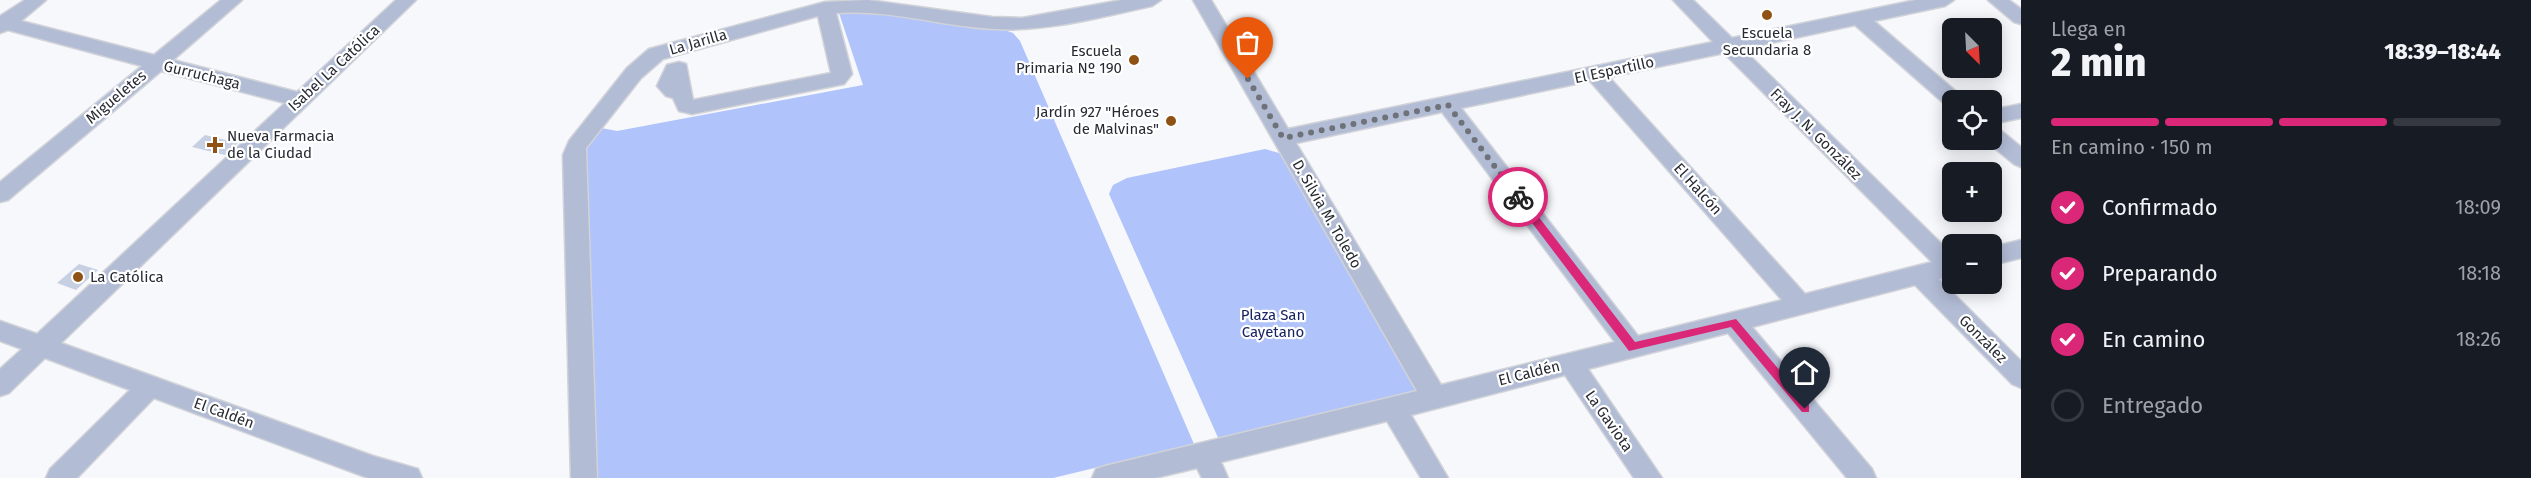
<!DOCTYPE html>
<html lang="es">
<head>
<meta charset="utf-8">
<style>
	body { margin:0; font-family:"Fira Sans",sans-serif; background:#20242c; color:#f1f3f6; height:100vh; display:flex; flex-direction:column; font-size:22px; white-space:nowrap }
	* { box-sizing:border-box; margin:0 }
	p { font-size:20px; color:#9ea1a6 }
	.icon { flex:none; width:33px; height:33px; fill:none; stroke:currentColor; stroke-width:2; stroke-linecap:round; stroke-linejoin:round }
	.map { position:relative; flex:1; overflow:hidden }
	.panel { display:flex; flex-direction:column; background:#171b24; width:510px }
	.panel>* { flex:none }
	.needle { width:39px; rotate:156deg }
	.buttons { position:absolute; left:1942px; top:18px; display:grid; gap:12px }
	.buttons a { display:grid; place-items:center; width:60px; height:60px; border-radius:9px; background:#171b24; box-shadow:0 3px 15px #0003; font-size:30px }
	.pin { position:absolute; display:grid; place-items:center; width:51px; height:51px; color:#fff; margin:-62px -26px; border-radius:50% 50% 50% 0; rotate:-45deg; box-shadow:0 0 6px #0007 }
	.pin .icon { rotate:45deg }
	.courier { position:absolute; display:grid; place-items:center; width:60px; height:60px; margin:-30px; border:4px solid #db2777; border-radius:50%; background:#fff; color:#222; box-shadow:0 2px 8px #0007 }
	.head em { font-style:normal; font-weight:800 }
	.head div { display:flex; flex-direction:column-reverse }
	.head { display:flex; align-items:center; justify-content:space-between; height:102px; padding:0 30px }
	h1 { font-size:39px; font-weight:800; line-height:45px }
	.bar { display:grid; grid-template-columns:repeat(4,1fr); gap:9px 6px; align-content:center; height:72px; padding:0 30px }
	.bar i { height:8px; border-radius:4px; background:#363941 }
	.bar .active { background:#db2777 }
	.bar p { grid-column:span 4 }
	ol { padding:0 30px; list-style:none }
	li { display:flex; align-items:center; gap:18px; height:66px }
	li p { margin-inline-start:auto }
	li .icon { padding:6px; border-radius:50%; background:#db2777; color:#fff; stroke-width:4 }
	li:last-child { color:#9ea1a6 }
	li i { width:33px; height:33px; border:3px solid #363941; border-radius:50% }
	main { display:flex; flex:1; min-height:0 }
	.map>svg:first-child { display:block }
	.green { fill:#b0c3fa }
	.building { fill:#c7cfe3 }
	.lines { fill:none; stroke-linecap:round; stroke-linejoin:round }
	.minor-casing { stroke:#d1d3d8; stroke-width:3 }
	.minor { fill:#b2bcd5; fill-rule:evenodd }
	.route { fill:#db2777 }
	.done { stroke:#6f7279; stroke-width:6; stroke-dasharray:0 10.8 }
	.poi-dot { fill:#8f5214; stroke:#fff; stroke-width:2 }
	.labels { text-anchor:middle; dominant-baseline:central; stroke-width:4.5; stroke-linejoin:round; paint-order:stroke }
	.poi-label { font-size:15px; fill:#272a32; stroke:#fff; text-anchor:end }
	.street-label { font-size:15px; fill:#272a32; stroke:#fff }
	.park-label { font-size:15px; fill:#172362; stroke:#fff }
</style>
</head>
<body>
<main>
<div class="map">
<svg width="2021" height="478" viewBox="0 0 2021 478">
	<rect width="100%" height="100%" fill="#f6f8fc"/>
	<path class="green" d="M 848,8 L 1002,29 L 1013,33 L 1020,41 L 1194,444 L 1053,478 L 594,478 L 580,156 L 596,127 L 617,131 L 863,85 L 838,10 Z
		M 1265,149 L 1279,153 L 1290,162 L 1419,387 L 1412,393 L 1220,442 L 1109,194 L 1113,185 L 1127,178 Z"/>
	<path class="building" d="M 205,135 L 238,143 L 225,155 L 192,147 Z
		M 79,264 L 98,270 L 76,290 L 57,283 Z"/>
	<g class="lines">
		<g class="minor-casing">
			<path id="minor" d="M 25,0 L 46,0 L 21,21 L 154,55 L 221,0 L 242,0 L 173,60 L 297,92 L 396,0 L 416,0 L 61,343 L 373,456 L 418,469 L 422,478 L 368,478 L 154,398 L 77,478 L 46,478 L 50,469 L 130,390 L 45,358 L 9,393 L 0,396 L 0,369 L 22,349 L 0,341 L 0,321 L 37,334 L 285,103 L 161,71 L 8,200 L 0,202 L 0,182 L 142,66 L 8,30 L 0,33 L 0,16 Z
				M 868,0 L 992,17 L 1022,18 L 1122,0 L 1161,0 L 1152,6 C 1100,17 1047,32 994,29 C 941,26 889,9 836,13 L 852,74 L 844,84 L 692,114 L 679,111 L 673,98 L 666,96 L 657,86 L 667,65 L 679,62 L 686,64 L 693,100 L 831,73 L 818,16 L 663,59 L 641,78 L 586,148 L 597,478 L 571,478 L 563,155 L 569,141 L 627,68 L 649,49 L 825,2 Z
				M 1193,0 L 1211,0 L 1288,129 L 1713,42 L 1673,0 L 1693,0 L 1732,38 L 1916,0 L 1954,0 L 1945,6 L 1874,21 L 1960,95 L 1963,100 L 1953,100 L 1953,107 L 1946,105 L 1855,25 L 1743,49 L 1953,255 L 1953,275 L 1939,279 L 2021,361 L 2021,388 L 2012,384 L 1915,285 L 1752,327 L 1872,469 L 1876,478 L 1847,478 L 1728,333 L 1588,369 L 1662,478 L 1634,478 L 1565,375 L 1411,415 L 1448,478 L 1421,478 L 1387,421 L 1221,462 L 1228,478 L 1202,478 L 1197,468 L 1155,478 L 1092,478 L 1096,469 L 1105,466 L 1417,391 ZM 1724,53 L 1932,262 L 1805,294 L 1609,77 ZM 1590,81 L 1782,300 L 1638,336 L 1461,108 ZM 1442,112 L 1615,342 L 1441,385 L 1296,143 Z
				M 1988,0 L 2009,0 L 2021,9 L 2021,24 L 2014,22 Z
				M 2021,104 L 2021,118 L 1992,124 L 1992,110 Z
				M 1992,127 L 1999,129 L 2021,147 L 2021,167 L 2014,164 L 1985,140 L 1992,140 Z
				M 2021,240 L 2021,258 L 1992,265 L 1992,247 Z"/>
		</g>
		<use href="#minor" class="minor"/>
	</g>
	<path class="route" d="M 1514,194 L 1521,194 L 1635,342 L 1736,319 L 1809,405 L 1809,412 L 1802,412 L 1731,327 L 1629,351 L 1514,199 Z"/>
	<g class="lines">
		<path class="done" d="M 1248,79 L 1283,138 L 1448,105 L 1518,197"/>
	</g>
	<g class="poi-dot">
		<circle cx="1767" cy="15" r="6"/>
		<circle cx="1134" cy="60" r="6"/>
		<circle cx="1171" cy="121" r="6"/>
		<path d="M212 136h6v6h6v6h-6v6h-6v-6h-6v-6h6z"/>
		<circle cx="78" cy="277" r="6"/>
	</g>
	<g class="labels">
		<g class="poi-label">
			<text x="1767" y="33" text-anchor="middle">Escuela<tspan x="1767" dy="17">Secundaria 8</tspan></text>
			<text x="1122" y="51">Escuela<tspan x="1122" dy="17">Primaria Nº 190</tspan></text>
			<text x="1159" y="112">Jardín 927 "Héroes<tspan x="1159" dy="17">de Malvinas"</tspan></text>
			<text x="227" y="136" text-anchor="start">Nueva Farmacia<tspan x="227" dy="17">de la Ciudad</tspan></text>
			<text x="90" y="277" text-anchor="start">La Católica</text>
		</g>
		<g class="street-label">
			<text transform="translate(698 42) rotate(-16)">La Jarilla</text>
			<text transform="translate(334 68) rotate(-43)">Isabel La Católica</text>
			<text transform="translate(1614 70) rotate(-12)">El Espartillo</text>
			<text transform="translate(202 75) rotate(14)">Gurruchaga</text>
			<text transform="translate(116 97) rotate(-40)">Migueletes</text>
			<text transform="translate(1816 134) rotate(45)">Fray J. N. González</text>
			<text transform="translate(1698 189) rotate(48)">El Halcón</text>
			<text transform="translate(1327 214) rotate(60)">D. Silvia M. Toledo</text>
			<text transform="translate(1983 339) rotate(45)">González</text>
			<text transform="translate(1529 373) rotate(-14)">El Caldén</text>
			<text transform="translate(224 413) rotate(20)">El Caldén</text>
			<text transform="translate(1609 421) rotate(55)">La Gaviota</text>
		</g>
		<g class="park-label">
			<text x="1273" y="315">Plaza San<tspan x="1273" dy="17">Cayetano</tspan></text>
		</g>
	</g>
</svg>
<div class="buttons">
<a><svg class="needle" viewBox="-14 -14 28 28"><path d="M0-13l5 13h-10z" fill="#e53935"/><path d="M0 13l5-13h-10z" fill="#9ea1a6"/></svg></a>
<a><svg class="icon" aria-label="locate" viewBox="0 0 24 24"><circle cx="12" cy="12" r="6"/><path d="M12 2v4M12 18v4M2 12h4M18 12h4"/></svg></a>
<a>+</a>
<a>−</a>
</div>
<div class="pin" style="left:1248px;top:79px;background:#ea580c"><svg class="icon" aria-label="bag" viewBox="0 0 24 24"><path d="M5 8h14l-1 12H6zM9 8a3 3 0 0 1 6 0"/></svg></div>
<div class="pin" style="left:1805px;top:409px;background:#1f2937"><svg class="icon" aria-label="home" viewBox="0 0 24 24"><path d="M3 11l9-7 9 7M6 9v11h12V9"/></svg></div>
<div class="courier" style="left:1518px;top:197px"><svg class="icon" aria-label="bike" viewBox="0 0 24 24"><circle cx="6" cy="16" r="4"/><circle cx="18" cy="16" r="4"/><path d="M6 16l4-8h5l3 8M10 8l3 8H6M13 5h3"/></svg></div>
</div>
<section class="panel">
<div class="head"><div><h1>2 min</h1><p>Llega en</p></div><em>18:39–18:44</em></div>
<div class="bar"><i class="active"></i><i class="active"></i><i class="active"></i><i></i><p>En camino · 150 m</p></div>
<ol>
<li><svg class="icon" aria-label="check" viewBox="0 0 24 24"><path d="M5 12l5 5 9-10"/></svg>Confirmado<p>18:09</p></li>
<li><svg class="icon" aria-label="check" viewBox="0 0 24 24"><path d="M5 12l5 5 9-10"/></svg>Preparando<p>18:18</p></li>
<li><svg class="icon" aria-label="check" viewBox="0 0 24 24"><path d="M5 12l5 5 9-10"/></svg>En camino<p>18:26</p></li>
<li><i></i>Entregado</li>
</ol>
</section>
</main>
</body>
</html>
